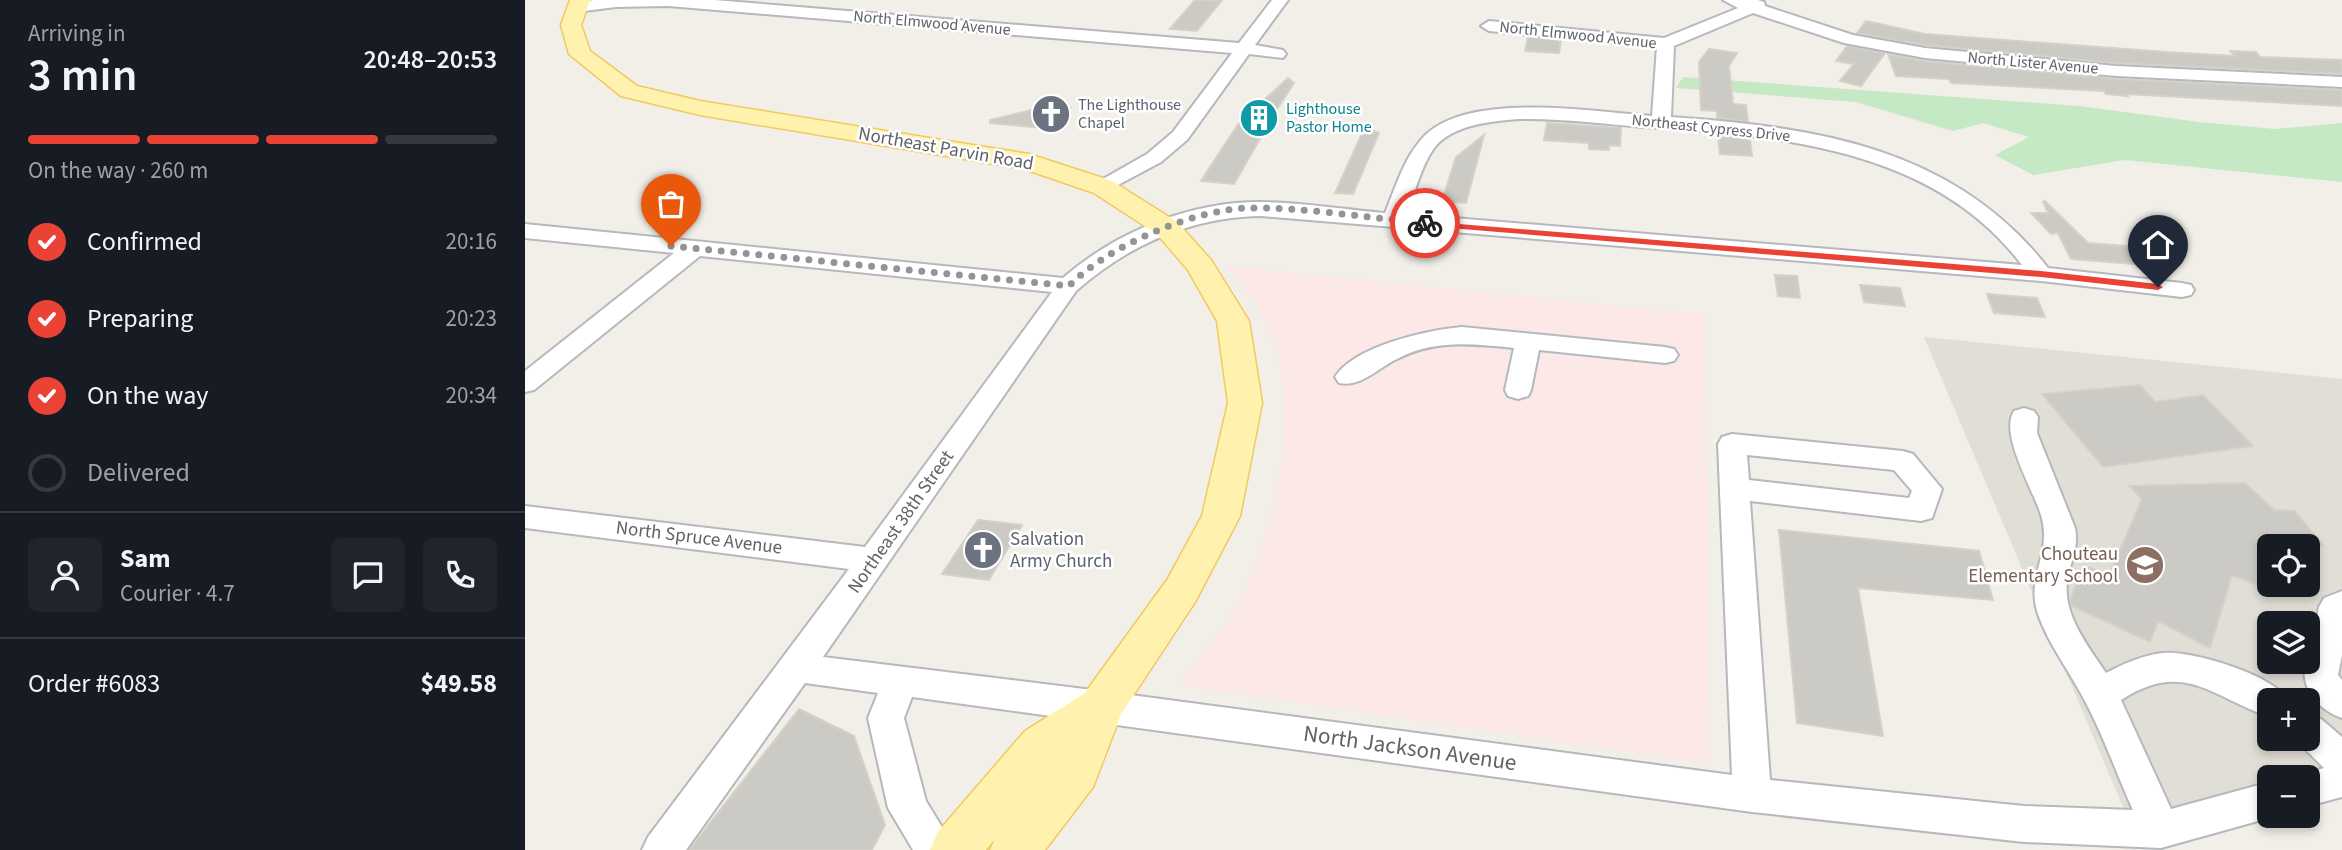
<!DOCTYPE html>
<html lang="en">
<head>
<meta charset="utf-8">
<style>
	body { margin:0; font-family:"Source Sans 3",sans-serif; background:#20242c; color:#f1f3f6; height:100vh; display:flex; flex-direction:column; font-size:26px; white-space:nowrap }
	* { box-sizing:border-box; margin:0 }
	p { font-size:23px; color:#9ea1a6 }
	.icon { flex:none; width:38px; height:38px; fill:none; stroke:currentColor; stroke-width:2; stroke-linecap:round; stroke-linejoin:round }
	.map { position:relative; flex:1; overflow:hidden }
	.sheet { display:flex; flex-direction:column; background:#171b24; width:525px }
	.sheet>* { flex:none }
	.controls { position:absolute; left:1732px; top:534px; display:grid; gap:14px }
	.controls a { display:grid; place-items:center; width:63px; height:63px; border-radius:10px; background:#171b24; box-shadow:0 4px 10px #0003; font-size:35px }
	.pin { position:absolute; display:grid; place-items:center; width:60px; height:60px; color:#fff; margin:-72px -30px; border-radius:50% 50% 50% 0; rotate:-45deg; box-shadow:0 0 7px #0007 }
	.pin .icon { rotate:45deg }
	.courier { position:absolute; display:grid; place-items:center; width:70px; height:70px; margin:-35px; border:5px solid #ea4335; border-radius:50%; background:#fff; color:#222; box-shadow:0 2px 9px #0007 }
	.overview em { font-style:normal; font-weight:600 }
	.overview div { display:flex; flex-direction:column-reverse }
	.overview { display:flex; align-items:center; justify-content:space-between; height:119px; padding:0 28px }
	h1 { font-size:46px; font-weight:600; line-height:52px }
	.bar { display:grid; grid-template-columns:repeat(4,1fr); gap:10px 7px; align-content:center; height:84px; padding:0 28px }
	.bar i { height:9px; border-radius:5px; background:#363941 }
	.bar .current { background:#ea4335 }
	.bar p { grid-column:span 4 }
	.line { display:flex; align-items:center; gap:18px; padding:0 28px; border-top:2px solid #363941 }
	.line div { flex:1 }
	.round { display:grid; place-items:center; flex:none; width:74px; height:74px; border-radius:10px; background:#20242c }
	ol { padding:0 28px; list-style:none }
	li { display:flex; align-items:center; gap:21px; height:77px }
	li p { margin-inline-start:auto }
	li .icon { padding:7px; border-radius:50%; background:#ea4335; color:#fff; stroke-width:4 }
	li:last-child { color:#9ea1a6 }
	li i { width:38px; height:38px; border:4px solid #363941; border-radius:50% }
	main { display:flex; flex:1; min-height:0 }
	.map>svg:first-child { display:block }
	.education { fill:#e1ded6; fill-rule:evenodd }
	.medical { fill:#fce8e6 }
	.green { fill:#c5e8c5 }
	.building { fill:#cccac5; stroke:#d6d1c6; stroke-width:2 }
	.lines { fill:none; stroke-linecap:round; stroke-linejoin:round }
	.minor-casing { stroke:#b5b8bc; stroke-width:4 }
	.major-casing { stroke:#f2c960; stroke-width:3 }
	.minor { fill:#fff; fill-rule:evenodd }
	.major { fill:#fff2af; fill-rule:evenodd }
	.route { fill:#ea4335 }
	.done { stroke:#929495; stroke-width:7; stroke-dasharray:0 12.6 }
	.labels { text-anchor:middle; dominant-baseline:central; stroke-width:5; stroke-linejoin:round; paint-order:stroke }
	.far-street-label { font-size:16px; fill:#5f6368; stroke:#fff }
	.far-worship-label { font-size:16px; fill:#5b616d; stroke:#fff; text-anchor:start }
	.far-culture-label { font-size:16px; fill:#0d838f; stroke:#fff; text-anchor:start }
	.street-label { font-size:19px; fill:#5f6368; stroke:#fff }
	.worship-label { font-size:19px; fill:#5b616d; stroke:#fff; text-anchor:start }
	.education-label { font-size:19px; fill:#785e54; stroke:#fff; text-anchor:end }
	.near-street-label { font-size:23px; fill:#5f6368; stroke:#fff }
</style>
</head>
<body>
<main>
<section class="sheet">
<div class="overview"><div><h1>3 min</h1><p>Arriving in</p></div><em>20:48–20:53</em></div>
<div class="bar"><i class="current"></i><i class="current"></i><i class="current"></i><i></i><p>On the way · 260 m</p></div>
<ol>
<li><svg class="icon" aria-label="check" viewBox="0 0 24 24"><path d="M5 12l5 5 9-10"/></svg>Confirmed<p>20:16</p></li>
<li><svg class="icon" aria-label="check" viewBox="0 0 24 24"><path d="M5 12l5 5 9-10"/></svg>Preparing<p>20:23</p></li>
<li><svg class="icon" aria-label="check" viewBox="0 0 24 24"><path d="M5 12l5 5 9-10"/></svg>On the way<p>20:34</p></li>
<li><i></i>Delivered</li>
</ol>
<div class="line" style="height:126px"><a class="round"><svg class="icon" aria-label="person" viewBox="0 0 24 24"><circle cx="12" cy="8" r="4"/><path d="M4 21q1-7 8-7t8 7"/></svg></a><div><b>Sam</b><p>Courier · 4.7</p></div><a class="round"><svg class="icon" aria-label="chat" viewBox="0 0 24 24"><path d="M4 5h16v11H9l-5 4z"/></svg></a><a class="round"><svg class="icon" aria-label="phone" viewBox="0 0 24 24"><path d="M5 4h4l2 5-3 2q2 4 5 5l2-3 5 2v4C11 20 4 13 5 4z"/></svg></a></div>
<div class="line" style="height:91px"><div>Order #6083</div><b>$49.58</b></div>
</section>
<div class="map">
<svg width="1817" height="850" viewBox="0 0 1817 850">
	<rect width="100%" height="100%" fill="#f1efe8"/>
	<path class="education" d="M 1399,337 L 1817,379 L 1817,778 L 1745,777 L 1745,790 L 1601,814 ZM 1745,546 L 1783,546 L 1783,584 L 1745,584 ZM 1745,623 L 1783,623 L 1783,662 L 1745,662 ZM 1745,700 L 1783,700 L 1783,738 L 1745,738 Z"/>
	<path class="medical" d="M 702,266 L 1180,315 L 1185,763 L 654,685 L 712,608 L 738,544 L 752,492 L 760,431 L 759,394 L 754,360 L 744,330 L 729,302 Z"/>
	<path class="green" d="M 1158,77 L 1554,106 L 1674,122 L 1750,129 L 1817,123 L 1817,182 L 1600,160 L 1508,175 L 1470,155 L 1504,137 L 1458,123 L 1428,131 L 1331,102 L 1151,88 Z"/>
	<path class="building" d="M 670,0 L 697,0 L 672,31 L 645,29 Z
		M 1341,21 L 1400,34 L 1641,52 L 1710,56 L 1705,51 L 1731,52 L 1735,57 L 1817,60 L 1817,74 L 1591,63 L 1400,45 L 1332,33 Z
		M 1003,37 L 1036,40 L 1034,53 L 1000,51 Z
		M 1322,46 L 1360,53 L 1336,86 L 1315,81 L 1329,64 L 1311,61 Z
		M 1184,49 L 1212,53 L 1204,66 L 1208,104 L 1221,105 L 1223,122 L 1192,118 L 1192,111 L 1176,110 L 1174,62 Z
		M 1363,54 L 1400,61 L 1591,79 L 1817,90 L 1817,106 L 1602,94 L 1603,96 L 1581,94 L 1579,91 L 1426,83 L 1424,79 L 1371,76 Z
		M 763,78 L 769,83 L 734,137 L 736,137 L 709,184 L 676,181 L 714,123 L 719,123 L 726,112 Z
		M 516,104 L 545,108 L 529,124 L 524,124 L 519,128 L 465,123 L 465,120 L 511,109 Z
		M 1022,123 L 1096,128 L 1095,146 L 1084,145 L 1084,150 L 1064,149 L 1064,143 L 1019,140 Z
		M 840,127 L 854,133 L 828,194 L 810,193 Z
		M 959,135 L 941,203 L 917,201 L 931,157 Z
		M 1193,136 L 1225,139 L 1227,156 L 1195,154 Z
		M 1520,201 L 1563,243 L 1627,248 L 1637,266 L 1546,259 L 1533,233 L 1526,234 L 1506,213 L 1523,213 L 1518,202 Z
		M 1250,275 L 1272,276 L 1275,298 L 1253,296 Z
		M 1335,285 L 1375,288 L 1380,306 L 1339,302 Z
		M 1462,294 L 1512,298 L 1520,317 L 1469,313 Z
		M 1615,385 L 1630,402 L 1678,395 L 1728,446 L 1578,467 L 1517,394 Z
		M 1720,483 L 1749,510 L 1770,511 L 1798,546 L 1745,546 L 1745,590 L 1707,575 L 1685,648 L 1633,621 L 1625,642 L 1547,606 L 1545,601 L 1558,565 L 1584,575 L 1617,499 L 1604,486 Z
		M 453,520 L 497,525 L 464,580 L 417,574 Z
		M 1254,530 L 1454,551 L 1468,600 L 1333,588 L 1358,736 L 1272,723 Z
		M 274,709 L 329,736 L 360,825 L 347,850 L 164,850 Z"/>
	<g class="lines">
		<g class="minor-casing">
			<path id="minor" d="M 69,0 L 189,0 L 714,43 L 747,0 L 763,0 L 730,45 L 758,50 L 761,54 L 758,58 L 724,54 L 662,140 L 636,162 L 578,193 L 571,191 L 567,187 L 571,183 L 622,154 L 648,132 L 707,53 L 143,6 L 91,7 L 51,12 L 43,7 L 45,4 Z
				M 1198,0 L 1233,0 L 1239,2 L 1240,6 L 1328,35 L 1400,48 L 1591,66 L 1817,77 L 1817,87 L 1591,76 L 1400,58 L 1319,43 L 1228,13 L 1149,46 L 1146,117 C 1290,127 1429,147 1523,268 L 1657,283 L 1666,285 L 1669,290 L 1666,295 L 1657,297 L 1516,281 L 736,216 C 666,217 603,245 551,291 L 298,657 L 576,691 L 1207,775 L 1193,444 L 1197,437 L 1207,434 L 1378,451 L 1388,454 L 1417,489 L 1407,518 L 1396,521 L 1225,501 L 1245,780 L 1499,806 L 1608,810 C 1592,775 1579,737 1561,703 C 1546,673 1524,646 1513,614 C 1500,576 1528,554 1516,515 C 1508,489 1474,434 1489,411 L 1499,408 L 1509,411 L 1513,417 L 1512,433 L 1550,528 C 1554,546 1546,560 1543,577 C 1535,612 1563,646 1581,673 C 1598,664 1618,655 1638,653 C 1665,650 1750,675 1762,700 L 1745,700 L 1745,717 C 1686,697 1659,659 1596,700 L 1646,809 L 1745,782 L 1745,816 L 1751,816 L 1636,848 L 1499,842 L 1227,812 L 387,697 L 379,718 L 401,801 L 431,850 L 388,850 L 363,808 L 343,718 L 353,693 L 280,683 L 161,850 L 117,850 L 123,837 L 324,569 L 0,528 L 0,506 L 340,547 L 527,292 L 175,256 L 9,390 L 0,392 L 0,371 L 149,253 L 0,238 L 0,224 L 538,278 C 585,237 648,209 711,203 C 760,199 812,209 860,213 C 870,189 878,161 895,141 C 936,89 1069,112 1127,116 L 1132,47 L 964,31 L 956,26 L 964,21 L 1139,38 L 1213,8 ZM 993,119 C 1036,118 1078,124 1120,127 C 1255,136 1409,148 1497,265 L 881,214 C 890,194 896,165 910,147 C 927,125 967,121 993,119 ZM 1222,455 L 1369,470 L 1387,491 L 1384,498 L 1224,480 Z
				M 937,327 L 1140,347 L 1149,349 L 1153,355 L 1149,361 L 1140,363 L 1014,350 L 1006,390 L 1003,396 L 993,399 L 983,396 L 980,390 L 989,348 C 947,344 910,339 872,359 C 853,368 835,388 814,383 L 810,377 C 830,346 902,330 937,327 Z
				M 1817,591 L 1817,655 L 1813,675 L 1817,680 L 1817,718 C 1793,710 1774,687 1781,662 L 1783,662 L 1794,607 L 1799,598 Z
				M 1783,714 L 1796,719 L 1817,737 L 1817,797 L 1783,806 L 1783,777 L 1769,777 L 1799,768 L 1769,738 L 1783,738 Z"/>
		</g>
		<g class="major-casing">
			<path id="major" d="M 45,0 L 65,0 L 56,25 L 65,51 L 112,86 L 175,101 L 504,154 L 587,181 L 652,222 L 686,260 L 724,321 L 737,403 L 715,516 L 670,602 L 596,714 L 568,787 L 520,850 L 465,850 L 470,839 L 461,850 L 405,850 L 412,833 L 500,731 L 560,693 L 642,580 L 677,516 L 703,403 L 692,321 L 663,270 L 632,234 L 569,193 L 499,169 L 175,115 L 96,96 L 44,54 L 36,25 Z"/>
		</g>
		<use href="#minor" class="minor"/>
		<use href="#major" class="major"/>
	</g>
	<path class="route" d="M 897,221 L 1516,271 L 1633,284 L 1638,287 L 1633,290 L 1516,277 L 900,226 L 897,225 Z"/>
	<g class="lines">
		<path class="done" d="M 146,246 L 544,286 C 583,246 667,210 723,208 C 778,207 844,218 900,223"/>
	</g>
	<defs>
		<g id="church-disc" transform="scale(2.0125)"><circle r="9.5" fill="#6b7280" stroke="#fff"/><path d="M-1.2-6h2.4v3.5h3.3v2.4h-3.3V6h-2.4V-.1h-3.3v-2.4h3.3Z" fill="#fff"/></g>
		<g id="building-disc" transform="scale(2.0125)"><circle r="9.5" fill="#0f9aa8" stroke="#fff"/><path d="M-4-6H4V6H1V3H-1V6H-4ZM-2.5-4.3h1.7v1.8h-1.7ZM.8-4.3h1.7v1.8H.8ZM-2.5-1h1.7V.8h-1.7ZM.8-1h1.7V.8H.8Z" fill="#fff"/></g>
		<g id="school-disc" transform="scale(2.0125)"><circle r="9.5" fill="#8d6e63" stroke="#fff"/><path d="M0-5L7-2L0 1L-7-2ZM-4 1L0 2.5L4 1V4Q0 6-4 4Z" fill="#fff"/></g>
	</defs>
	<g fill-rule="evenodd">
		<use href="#church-disc" x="526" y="114"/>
		<use href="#building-disc" x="734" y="118"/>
		<use href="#church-disc" x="458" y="550"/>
		<use href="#school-disc" x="1620" y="565"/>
	</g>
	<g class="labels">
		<g class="far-street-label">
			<text transform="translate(407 23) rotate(5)">North Elmwood Avenue</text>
			<text transform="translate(1053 35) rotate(6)">North Elmwood Avenue</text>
			<text transform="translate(1508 63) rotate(5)">North Lister Avenue</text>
			<text transform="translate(1186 128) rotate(6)">Northeast Cypress Drive</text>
		</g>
		<g class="far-worship-label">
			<text x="553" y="105">The Lighthouse<tspan x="553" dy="18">Chapel</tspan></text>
		</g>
		<g class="far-culture-label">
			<text x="761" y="109">Lighthouse<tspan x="761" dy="18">Pastor Home</tspan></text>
		</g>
		<g class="street-label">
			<text transform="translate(421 149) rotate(10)">Northeast Parvin Road</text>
			<text transform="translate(376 522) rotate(-55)">Northeast 38th Street</text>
			<text transform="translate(174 538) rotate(7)">North Spruce Avenue</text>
		</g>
		<g class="worship-label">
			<text x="485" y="539">Salvation<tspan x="485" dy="22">Army Church</tspan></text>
		</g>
		<g class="education-label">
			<text x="1593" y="554">Chouteau<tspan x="1593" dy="22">Elementary School</tspan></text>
		</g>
		<g class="near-street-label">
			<text transform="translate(885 748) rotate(8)">North Jackson Avenue</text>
		</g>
	</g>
</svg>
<div class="controls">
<a><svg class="icon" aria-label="locate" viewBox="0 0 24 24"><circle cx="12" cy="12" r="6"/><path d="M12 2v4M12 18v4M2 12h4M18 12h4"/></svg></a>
<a><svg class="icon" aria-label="layers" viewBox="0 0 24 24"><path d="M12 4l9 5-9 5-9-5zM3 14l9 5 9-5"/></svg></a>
<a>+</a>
<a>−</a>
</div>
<div class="pin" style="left:146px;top:246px;background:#ea580c"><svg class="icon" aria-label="bag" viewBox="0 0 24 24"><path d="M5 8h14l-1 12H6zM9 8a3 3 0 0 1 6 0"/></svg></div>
<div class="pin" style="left:1633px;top:287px;background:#1f2937"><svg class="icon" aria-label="home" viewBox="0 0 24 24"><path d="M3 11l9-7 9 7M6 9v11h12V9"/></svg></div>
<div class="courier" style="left:900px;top:223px"><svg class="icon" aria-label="bike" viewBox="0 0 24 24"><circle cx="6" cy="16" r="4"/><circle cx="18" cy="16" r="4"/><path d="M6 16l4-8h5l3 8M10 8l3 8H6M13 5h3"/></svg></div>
</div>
</main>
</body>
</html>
